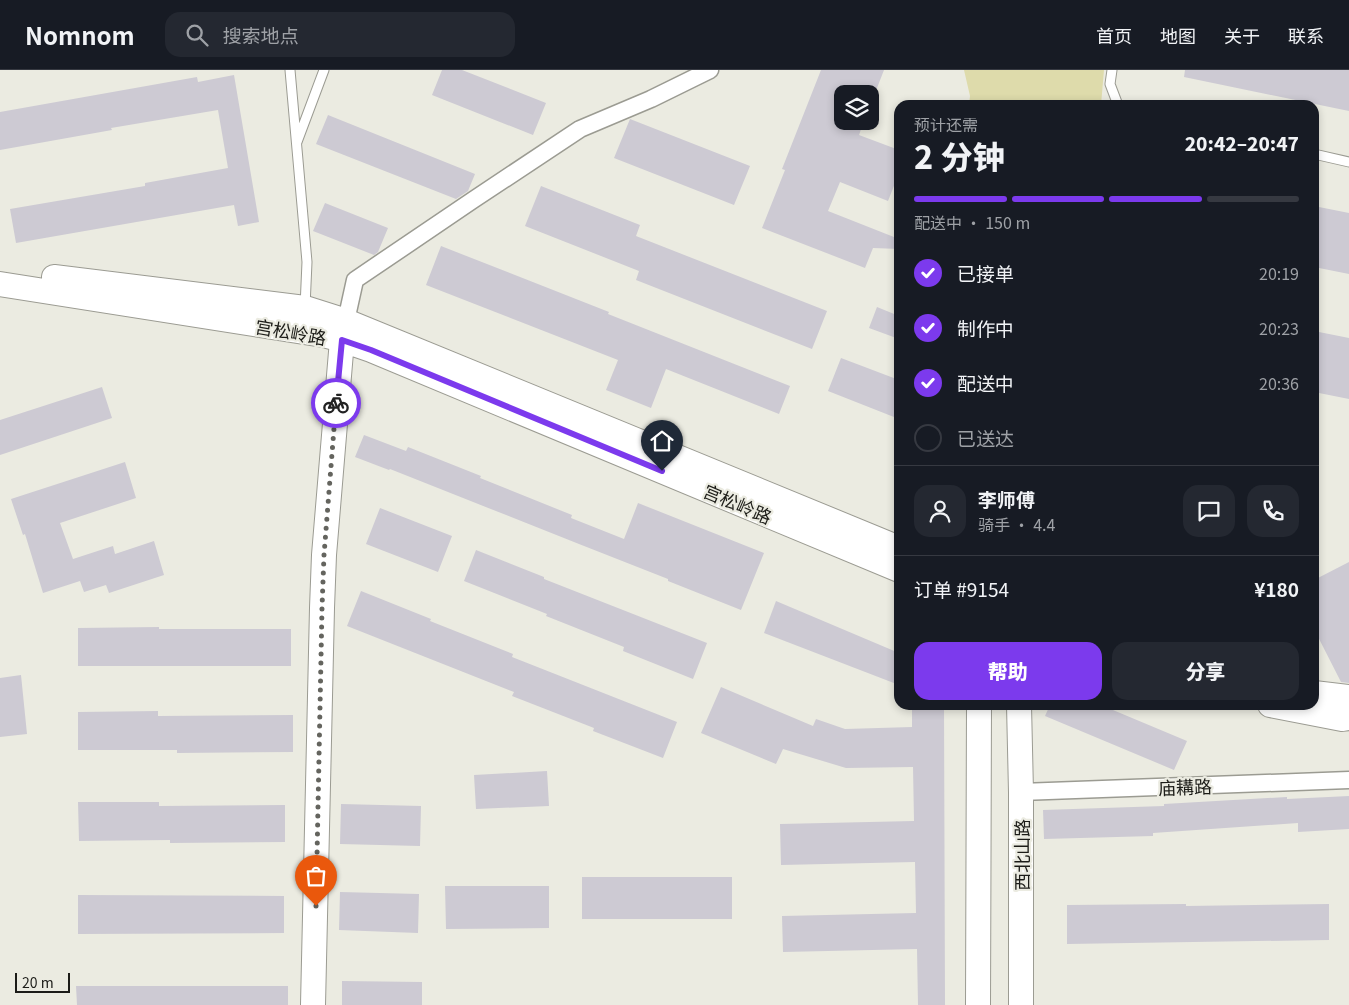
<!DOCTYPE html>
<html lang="zh">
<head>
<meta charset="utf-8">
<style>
	body { margin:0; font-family:Georgia,"Noto Sans SC",serif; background:#242831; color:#f1f3f6; height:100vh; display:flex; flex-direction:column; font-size:19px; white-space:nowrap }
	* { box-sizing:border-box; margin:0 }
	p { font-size:16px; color:#9ea1a6 }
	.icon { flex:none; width:28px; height:28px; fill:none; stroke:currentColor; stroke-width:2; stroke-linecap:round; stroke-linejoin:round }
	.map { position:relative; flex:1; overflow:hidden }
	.panel { position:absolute; left:894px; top:30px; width:425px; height:610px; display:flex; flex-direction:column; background:#171b24; border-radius:15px; box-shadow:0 2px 8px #0003 }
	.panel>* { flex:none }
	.tools { position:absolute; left:834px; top:15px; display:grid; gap:10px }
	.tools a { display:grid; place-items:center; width:45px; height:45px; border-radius:10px; background:#171b24; box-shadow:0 2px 8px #0003; font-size:25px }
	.scale { position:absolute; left:15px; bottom:12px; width:55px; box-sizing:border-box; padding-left:5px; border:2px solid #1c1c18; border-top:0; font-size:14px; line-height:18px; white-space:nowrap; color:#1c1c18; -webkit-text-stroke:4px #ebebe1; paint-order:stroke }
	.pin { position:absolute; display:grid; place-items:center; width:42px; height:42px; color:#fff; margin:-51px -21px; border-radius:50% 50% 50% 0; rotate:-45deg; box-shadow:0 0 5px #0007 }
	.pin .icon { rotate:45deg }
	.courier { position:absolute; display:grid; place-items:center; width:50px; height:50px; margin:-25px; border:4px solid #7c3aed; border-radius:50%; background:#fff; color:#222; box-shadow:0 1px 6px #0007 }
	.headline em { font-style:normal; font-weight:800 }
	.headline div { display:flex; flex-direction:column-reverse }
	.headline { display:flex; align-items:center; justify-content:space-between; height:85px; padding:0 20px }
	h1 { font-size:32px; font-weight:800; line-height:38px }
	.bar { display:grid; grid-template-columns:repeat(4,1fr); gap:8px 5px; align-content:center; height:60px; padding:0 20px }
	.bar i { height:6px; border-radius:4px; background:#363941 }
	.bar .on { background:#7c3aed }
	.bar p { grid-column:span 4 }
	.line { display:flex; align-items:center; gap:12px; padding:0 20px; border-top:1px solid #363941 }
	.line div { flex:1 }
	.round { display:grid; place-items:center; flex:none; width:52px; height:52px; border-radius:15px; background:#242831 }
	ol { padding:0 20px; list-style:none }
	li { display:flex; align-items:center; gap:15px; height:55px }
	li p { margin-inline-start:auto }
	li .icon { padding:5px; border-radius:50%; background:#7c3aed; color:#fff; stroke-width:4 }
	li:last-child { color:#9ea1a6 }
	li i { width:28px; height:28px; border:2px solid #363941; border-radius:50% }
	.cta { display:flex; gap:10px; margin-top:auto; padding:10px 20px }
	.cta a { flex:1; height:58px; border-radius:15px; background:#7c3aed; color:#fff; font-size:20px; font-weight:800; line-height:58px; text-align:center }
	.cta a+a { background:#242831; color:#f1f3f6 }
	header { display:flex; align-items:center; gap:30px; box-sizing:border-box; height:70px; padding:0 25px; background:#171b24; border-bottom:1px solid #363941 }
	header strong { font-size:24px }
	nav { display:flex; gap:28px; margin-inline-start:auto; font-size:18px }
	.search { width:350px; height:45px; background:#242831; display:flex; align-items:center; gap:12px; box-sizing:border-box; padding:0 18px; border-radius:15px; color:#9ea1a6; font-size:19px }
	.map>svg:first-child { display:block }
	.green { fill:#dedbab }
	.building { fill:#cdcad3 }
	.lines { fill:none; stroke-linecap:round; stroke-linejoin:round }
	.lane-casing { stroke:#9b9b92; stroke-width:11 }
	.street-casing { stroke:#9b9b92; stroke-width:19 }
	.secondary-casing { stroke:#9b9b92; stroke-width:26 }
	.lane { stroke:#fff; stroke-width:9 }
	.street { stroke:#fff; stroke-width:16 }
	.secondary { stroke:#fff; stroke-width:24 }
	.done { stroke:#64645e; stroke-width:5; stroke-dasharray:0 9 }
	.route { stroke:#7c3aed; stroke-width:6 }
	.labels { text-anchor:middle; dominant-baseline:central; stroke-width:4.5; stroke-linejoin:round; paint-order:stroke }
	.street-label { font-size:18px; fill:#1c1c18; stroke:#ebebe1 }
</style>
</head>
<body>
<header>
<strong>Nomnom</strong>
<div class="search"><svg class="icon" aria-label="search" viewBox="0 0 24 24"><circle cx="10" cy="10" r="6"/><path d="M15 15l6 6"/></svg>搜索地点</div>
<nav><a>首页</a><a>地图</a><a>关于</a><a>联系</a></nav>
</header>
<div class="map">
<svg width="1349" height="935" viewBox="0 0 1349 935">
	<rect width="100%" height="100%" fill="#ebebe1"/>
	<path class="green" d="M 964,0 L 1104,0 L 1101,35 L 969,35 L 970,26 Z"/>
	<path class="building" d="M 442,0 L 462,0 L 546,33 L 533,65 L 432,25 Z
		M 821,0 L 884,0 L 870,36 L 870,24 L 842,24 L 842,51 L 864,51 L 859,65 L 899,80 L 899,103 L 888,131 L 840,112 L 828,141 L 899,169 L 899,179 L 873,178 L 865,198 L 762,158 L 785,100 L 782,99 Z
		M 1185,0 L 1349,0 L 1349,41 L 1184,7 Z
		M 234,5 L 259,152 L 238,156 L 234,135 L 16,173 L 10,139 L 145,116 L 145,113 L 228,98 L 218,40 L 111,58 L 112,60 L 0,80 L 0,42 L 197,7 L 198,12 Z
		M 328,45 L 475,104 L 468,121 L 456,129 L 316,74 Z
		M 630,49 L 750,96 L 734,135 L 614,88 Z
		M 541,116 L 640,155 L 636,166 L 827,241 L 812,279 L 636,210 L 639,201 L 525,156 Z
		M 325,133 L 388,158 L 378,182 L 374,185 L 313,161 Z
		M 1314,136 L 1349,143 L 1349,204 L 1314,197 Z
		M 441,176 L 609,242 L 608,244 L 790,316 L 779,344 L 666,299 L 651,338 L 606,320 L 618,290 L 426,215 Z
		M 877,237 L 899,246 L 899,269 L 869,258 Z
		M 1314,261 L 1349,268 L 1349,329 L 1314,322 Z
		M 841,288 L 899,310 L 899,349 L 828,321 Z
		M 102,317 L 112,348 L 0,385 L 0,350 Z
		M 364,365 L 406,381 L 408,377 L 481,406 L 480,408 L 572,445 L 571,448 L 624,469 L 638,433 L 764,483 L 741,540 L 668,511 L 668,509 L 579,474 L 390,399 L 389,400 L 355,387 Z
		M 125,392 L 136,428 L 60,453 L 73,489 L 113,476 L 115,484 L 154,471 L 164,505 L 109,523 L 106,515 L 84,522 L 80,511 L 43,523 L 25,464 L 23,465 L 11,429 Z
		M 380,438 L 452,466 L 438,502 L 366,474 Z
		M 476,480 L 544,507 L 544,509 L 707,573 L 693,609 L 623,581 L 624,577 L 546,546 L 547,544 L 464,511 Z
		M 1349,492 L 1349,613 L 1341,612 L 1314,559 L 1314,510 Z
		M 361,521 L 431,549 L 430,551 L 513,584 L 512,587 L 677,652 L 663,688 L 593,661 L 594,658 L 512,626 L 514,622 L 347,556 Z
		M 776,531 L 899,583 L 899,615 L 764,563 Z
		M 159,557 L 159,559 L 291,559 L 291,596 L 78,596 L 78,558 Z
		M 21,605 L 27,664 L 0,667 L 0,608 Z
		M 721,617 L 813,656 L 816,649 L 845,659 L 912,657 L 912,635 L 944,635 L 945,935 L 918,935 L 917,879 L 783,882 L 782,846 L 916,843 L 915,792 L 781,795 L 780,754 L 914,751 L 913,697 L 846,698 L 783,679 L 776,694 L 701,663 Z
		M 1050,635 L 1101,635 L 1187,671 L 1174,700 L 1045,646 Z
		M 158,641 L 158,646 L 293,645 L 293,682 L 177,683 L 177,680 L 78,680 L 78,642 Z
		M 547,701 L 549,736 L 476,739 L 474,705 Z
		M 1349,726 L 1349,759 L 1298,762 L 1298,753 L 1153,763 L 1153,766 L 1044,769 L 1043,740 L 1164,736 L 1164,734 L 1287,727 L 1287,729 Z
		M 78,732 L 159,732 L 159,736 L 285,735 L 285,772 L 170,773 L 170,770 L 79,771 Z
		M 341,734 L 421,736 L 420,776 L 340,774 Z
		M 582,807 L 732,807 L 732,849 L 582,849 Z
		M 445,816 L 549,816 L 549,858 L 446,859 Z
		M 340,822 L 419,824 L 418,863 L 339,860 Z
		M 78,825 L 284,826 L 284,863 L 78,864 Z
		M 1186,834 L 1186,836 L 1329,834 L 1329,870 L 1067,874 L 1067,835 Z
		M 342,911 L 422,912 L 422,935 L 342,935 Z
		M 76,916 L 288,916 L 288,935 L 77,935 Z"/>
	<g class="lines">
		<g class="lane-casing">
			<path id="lane" d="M 290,0 L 307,192 L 305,237
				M 1112,0 L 1110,14 L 1118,35
				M 297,72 L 324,0
				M 1314,84 L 1349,92"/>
		</g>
		<g class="street-casing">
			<path id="street" d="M 344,260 L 355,210 L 473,130 L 580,59 L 651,29 L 710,0
				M 1021,722 L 1349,710"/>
		</g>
		<g class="secondary-casing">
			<path id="secondary" d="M 54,207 L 305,238 L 346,251 L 899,478
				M 0,214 L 323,265 L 342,270 L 371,280 L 899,500
				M 1314,623 L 1349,627
				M 1019,635 L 1021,722 L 1021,935
				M 1270,635 L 1342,649 L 1349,648
				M 313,935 L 322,538 L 324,485 L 342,270
				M 978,935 L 979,635"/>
		</g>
		<use href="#lane" class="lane"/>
		<use href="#street" class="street"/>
		<use href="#secondary" class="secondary"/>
	</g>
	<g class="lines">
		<path class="done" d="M 316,836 L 322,538 L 324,485 L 336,333"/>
		<path class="route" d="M 336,333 L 342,270 L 371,280 L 662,401"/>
	</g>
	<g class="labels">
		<g class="street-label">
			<text transform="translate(291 261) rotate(10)">宫松岭路</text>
			<text transform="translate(738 433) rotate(23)">宫松岭路</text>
			<text transform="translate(1185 716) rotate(-2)">庙耩路</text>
			<text transform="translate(1021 785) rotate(-90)">西北山路</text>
		</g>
	</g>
</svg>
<div class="tools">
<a><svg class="icon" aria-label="layers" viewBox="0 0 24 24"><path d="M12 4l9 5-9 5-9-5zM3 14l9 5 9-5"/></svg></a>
</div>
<div class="scale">20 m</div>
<div class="pin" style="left:316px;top:836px;background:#ea580c"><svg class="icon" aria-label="bag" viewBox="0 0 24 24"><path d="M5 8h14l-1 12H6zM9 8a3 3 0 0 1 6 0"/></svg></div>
<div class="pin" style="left:662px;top:401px;background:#1f2937"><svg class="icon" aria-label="home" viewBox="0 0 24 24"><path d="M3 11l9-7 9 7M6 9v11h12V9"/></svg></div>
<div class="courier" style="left:336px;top:333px"><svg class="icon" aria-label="bike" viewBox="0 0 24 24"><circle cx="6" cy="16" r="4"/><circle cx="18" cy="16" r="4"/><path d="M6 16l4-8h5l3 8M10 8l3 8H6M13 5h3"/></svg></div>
<section class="panel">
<div class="headline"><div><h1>2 分钟</h1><p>预计还需</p></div><em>20:42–20:47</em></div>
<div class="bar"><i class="on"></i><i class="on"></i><i class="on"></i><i></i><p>配送中 · 150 m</p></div>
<ol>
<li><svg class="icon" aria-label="check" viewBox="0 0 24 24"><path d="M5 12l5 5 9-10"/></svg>已接单<p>20:19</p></li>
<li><svg class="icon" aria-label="check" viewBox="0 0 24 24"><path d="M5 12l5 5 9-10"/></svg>制作中<p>20:23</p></li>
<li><svg class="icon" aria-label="check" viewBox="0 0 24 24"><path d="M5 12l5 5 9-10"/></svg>配送中<p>20:36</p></li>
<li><i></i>已送达</li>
</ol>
<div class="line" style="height:90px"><a class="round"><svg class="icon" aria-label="person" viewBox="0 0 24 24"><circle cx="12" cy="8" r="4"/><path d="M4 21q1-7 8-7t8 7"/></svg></a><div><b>李师傅</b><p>骑手 · 4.4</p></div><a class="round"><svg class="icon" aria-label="chat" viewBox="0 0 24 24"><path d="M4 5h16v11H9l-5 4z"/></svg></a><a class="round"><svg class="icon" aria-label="phone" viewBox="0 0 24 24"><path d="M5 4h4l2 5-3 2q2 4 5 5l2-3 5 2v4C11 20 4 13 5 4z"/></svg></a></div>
<div class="line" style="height:65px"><div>订单 #9154</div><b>¥180</b></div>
<div class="cta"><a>帮助</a><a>分享</a></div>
</section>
</div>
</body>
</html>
